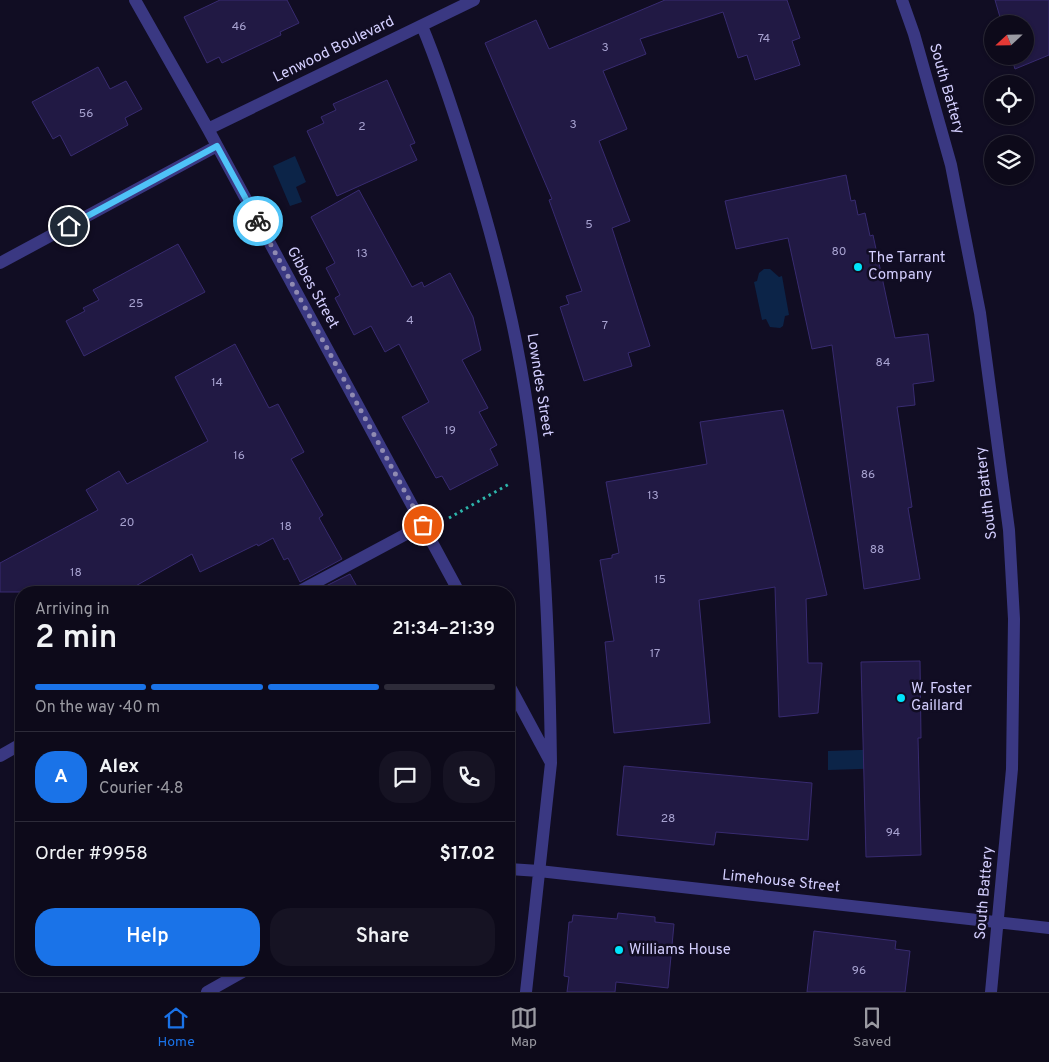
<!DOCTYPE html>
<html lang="en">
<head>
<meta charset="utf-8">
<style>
	body { margin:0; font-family:Overpass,sans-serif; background:#161323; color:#f1f3f6; height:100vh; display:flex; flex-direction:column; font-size:19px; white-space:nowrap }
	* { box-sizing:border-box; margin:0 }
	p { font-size:16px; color:#9a9aa2 }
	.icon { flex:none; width:28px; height:28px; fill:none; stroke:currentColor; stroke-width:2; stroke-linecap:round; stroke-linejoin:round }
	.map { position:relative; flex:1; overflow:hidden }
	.sheet { position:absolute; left:15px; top:586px; width:500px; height:390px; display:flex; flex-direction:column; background:#0d0a1a; border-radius:20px; box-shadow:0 1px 4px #0004,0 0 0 1px #2d2b39 }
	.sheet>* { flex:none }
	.needle { width:32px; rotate:248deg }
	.fabs { position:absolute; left:984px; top:15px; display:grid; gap:10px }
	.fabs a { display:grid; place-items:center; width:50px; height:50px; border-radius:50%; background:#0d0a1a; box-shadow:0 1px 4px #0004,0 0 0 1px #2d2b39; font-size:25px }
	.pin { position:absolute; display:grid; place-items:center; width:42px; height:42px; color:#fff; margin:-21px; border:2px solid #fff; border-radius:50%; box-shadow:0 1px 5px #0007 }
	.courier { position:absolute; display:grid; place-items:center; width:50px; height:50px; margin:-25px; border:4px solid #4fc3f7; border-radius:50%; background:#fff; color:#222; box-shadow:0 1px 6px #0007 }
	.head em { font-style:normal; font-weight:600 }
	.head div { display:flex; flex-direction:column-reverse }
	.head { display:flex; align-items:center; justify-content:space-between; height:85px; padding:0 20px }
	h1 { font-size:32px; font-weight:600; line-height:38px }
	.bar { display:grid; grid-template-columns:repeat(4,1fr); gap:8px 5px; align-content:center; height:60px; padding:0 20px }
	.bar i { height:6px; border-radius:4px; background:#2d2b39 }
	.bar .on { background:#1a73e8 }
	.bar p { grid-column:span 4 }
	.line { display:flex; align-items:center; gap:12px; padding:0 20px; border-top:1px solid #2d2b39 }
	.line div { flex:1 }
	.round { display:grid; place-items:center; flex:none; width:52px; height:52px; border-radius:20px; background:#161323 }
	.button { display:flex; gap:10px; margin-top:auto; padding:10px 20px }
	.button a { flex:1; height:58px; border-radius:20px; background:#1a73e8; color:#fff; font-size:20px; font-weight:600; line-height:58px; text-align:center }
	.button a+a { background:#161323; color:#f1f3f6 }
	.dock { display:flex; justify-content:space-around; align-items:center; height:70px; border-top:1px solid #2d2b39; background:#0d0a1a; font-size:14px; color:#9a9aa2 }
	.dock a { display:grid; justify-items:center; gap:2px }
	.dock .on { color:#1a73e8 }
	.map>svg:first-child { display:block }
	.water { fill:#0c2448 }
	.building { fill:#211944; stroke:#382b70 }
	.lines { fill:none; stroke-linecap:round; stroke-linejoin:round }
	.path { stroke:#2db5ab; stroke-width:3; stroke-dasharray:2.5 4; stroke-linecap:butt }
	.minor { stroke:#3a3882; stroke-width:12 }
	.done { stroke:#908bb2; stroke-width:5; stroke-dasharray:0 9 }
	.route { stroke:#4fc3f7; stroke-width:6 }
	.poi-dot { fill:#00e4fa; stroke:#110d23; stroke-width:2 }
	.labels { text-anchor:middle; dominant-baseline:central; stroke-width:5; stroke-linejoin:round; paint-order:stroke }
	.number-label { font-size:12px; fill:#a7a2d0 }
	.street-label { font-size:15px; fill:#d4cfff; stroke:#110d23 }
	.poi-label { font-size:15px; fill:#d4cfff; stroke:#110d23; text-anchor:start }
</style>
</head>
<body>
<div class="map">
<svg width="1049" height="992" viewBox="0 0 1049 992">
	<rect width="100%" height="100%" fill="#110d23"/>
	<path class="water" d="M 295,156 L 306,182 L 296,187 L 302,202 L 290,206 L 273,166 Z
		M 764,269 L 770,269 L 779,277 L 782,276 L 789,315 L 785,316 L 783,326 L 780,328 L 770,327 L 766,319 L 762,320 L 754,282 L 757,281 L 759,273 Z
		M 891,749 L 891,768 L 828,770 L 828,751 Z"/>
	<path class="building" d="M 220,0 L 287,0 L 299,23 L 280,32 L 281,35 L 222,63 L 219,57 L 207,63 L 184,17 Z
		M 665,0 L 787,0 L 800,38 L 792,41 L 800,65 L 755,80 L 747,55 L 738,58 L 723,12 L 640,39 L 646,54 L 603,71 L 627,129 L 599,141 L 630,221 L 612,228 L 650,346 L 628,353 L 632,366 L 584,381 L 560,307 L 569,304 L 566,296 L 582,291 L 549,200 L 552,199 L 485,43 L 536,20 L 549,49 Z
		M 995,0 L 1049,0 L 1049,55 L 1015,69 L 1011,56 L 1025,56 L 1025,24 L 1002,24 Z
		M 98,67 L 110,89 L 126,81 L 142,109 L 125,118 L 128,125 L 71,156 L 60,135 L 53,139 L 32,102 Z
		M 387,80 L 415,143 L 410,145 L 417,160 L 337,196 L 307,131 L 324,123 L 321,117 L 336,110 L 333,104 Z
		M 846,175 L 851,201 L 855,200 L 858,215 L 865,213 L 870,236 L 873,235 L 895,338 L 928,334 L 934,381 L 913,384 L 915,405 L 897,407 L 912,507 L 908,508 L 920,579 L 864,589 L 832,345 L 812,349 L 788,238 L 736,249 L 725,201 Z
		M 359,190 L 412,287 L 422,282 L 424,287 L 450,273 L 473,317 L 481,350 L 462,360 L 488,408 L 479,412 L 497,445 L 490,449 L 498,465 L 450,490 L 442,476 L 436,478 L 402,417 L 429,402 L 399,344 L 385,352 L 371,326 L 354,335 L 335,298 L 340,295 L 326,268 L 335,263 L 311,217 Z
		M 178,244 L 205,292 L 84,356 L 66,321 L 85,311 L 83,308 L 99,300 L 93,290 Z
		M 235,344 L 269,408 L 278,404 L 304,452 L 291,459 L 323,515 L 319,518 L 342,559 L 300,582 L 288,558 L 284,560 L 273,538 L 258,546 L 257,544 L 200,572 L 192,554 L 125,592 L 0,592 L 0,563 L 98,510 L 86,490 L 119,471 L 127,484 L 208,441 L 175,377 Z
		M 783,410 L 827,595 L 806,599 L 808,663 L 822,663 L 818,713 L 779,717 L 775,587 L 699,600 L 710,723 L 614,733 L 605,642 L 614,641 L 600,560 L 612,558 L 612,555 L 619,553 L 606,482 L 707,464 L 700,422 Z
		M 350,574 L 360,592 L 314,592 Z
		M 920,661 L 921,738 L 918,738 L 921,855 L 866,857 L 861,662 Z
		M 624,766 L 812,783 L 808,840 L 716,832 L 714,845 L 617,835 Z
		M 618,913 L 655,917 L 655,922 L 674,924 L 668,988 L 616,982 L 615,992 L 567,992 L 569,977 L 564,976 L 569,922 L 572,922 L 573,915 L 617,919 Z
		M 814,931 L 896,941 L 895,949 L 910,951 L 905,992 L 807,992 Z"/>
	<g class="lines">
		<path class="path" d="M 449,518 L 511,483"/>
		<path class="minor" d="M 135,0 L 208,129 L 459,592
			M 902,0 L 914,34 L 951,165 L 980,313 L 1009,530 L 1014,619 L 1012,769 L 991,992
			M 422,26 C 440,69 454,113 468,158 C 485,212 500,267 512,322 C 543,466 549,616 551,763
			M 208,129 L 474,0
			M 0,263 L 217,146
			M 298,592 L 423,525
			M 509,685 L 551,763 L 526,992
			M 0,756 L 21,744
			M 509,869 L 539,871 L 1049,928
			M 207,992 L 246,970"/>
	</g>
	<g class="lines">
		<path class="done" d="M 258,221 L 423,525"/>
		<path class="route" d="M 69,226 L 217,146 L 258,221"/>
	</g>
	<g class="poi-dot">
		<circle cx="858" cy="267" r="5"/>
		<circle cx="901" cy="698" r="5"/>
		<circle cx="619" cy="950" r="5"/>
	</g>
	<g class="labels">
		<g class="number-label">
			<text x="239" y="27">46</text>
			<text x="764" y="39">74</text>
			<text x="605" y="48">3</text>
			<text x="86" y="114">56</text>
			<text x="573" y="125">3</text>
			<text x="362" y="127">2</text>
			<text x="589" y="225">5</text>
			<text x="839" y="252">80</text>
			<text x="362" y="254">13</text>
			<text x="136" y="304">25</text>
			<text x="410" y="321">4</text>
			<text x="605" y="326">7</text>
			<text x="883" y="363">84</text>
			<text x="217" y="383">14</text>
			<text x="450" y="431">19</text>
			<text x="239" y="456">16</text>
			<text x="868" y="475">86</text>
			<text x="653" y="496">13</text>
			<text x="127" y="523">20</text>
			<text x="286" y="527">18</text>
			<text x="877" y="550">88</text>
			<text x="76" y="573">18</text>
			<text x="660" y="580">15</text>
			<text x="655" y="654">17</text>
			<text x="668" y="819">28</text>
			<text x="893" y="833">94</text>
			<text x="859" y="971">96</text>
		</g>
		<g class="street-label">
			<text transform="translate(334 50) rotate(-26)">Lenwood Boulevard</text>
			<text transform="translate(946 89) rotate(74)">South Battery</text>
			<text transform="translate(312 288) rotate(61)">Gibbes Street</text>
			<text transform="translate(539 385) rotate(81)">Lowndes Street</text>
			<text transform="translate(987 493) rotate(-97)">South Battery</text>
			<text transform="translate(781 882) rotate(6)">Limehouse Street</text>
			<text transform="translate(985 893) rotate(-85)">South Battery</text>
		</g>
		<g class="poi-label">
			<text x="868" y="258">The Tarrant<tspan x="868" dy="17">Company</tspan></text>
			<text x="911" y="689">W. Foster<tspan x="911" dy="17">Gaillard</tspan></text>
			<text x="629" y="950">Williams House</text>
		</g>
	</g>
</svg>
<div class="fabs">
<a><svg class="needle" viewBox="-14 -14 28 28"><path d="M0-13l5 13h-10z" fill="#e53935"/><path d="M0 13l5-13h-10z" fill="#9a9aa2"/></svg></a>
<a><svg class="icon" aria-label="locate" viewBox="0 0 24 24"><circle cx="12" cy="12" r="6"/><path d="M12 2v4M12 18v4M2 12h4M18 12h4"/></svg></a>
<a><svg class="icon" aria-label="layers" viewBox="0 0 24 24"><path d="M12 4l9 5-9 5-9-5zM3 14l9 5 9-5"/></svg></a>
</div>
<div class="pin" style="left:423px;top:525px;background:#ea580c"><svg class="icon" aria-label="bag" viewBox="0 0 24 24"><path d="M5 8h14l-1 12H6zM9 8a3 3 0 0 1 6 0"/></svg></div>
<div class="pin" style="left:69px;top:226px;background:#1f2937"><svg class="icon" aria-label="home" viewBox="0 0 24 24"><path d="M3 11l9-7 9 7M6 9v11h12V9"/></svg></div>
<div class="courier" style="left:258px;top:221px"><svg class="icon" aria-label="bike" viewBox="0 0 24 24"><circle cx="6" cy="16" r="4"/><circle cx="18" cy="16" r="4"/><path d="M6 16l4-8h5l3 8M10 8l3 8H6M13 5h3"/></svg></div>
<section class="sheet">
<div class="head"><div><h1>2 min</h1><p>Arriving in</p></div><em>21:34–21:39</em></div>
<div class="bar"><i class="on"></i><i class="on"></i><i class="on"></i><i></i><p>On the way · 40 m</p></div>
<div class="line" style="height:90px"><b class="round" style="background:#1a73e8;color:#fff">A</b><div><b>Alex</b><p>Courier · 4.8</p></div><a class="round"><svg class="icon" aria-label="chat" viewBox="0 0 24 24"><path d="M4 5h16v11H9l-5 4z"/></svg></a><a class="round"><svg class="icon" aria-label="phone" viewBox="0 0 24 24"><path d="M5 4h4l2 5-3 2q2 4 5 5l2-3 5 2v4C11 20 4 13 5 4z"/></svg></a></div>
<div class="line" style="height:65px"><div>Order #9958</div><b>$17.02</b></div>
<div class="button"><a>Help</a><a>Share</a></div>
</section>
</div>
<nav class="dock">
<a class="on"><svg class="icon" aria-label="home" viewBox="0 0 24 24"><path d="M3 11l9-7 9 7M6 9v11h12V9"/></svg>Home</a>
<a><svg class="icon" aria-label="map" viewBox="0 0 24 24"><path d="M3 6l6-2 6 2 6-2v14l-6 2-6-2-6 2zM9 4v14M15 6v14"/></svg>Map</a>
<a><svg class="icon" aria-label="saved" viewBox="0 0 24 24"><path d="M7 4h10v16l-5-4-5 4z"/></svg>Saved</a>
</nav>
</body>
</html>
